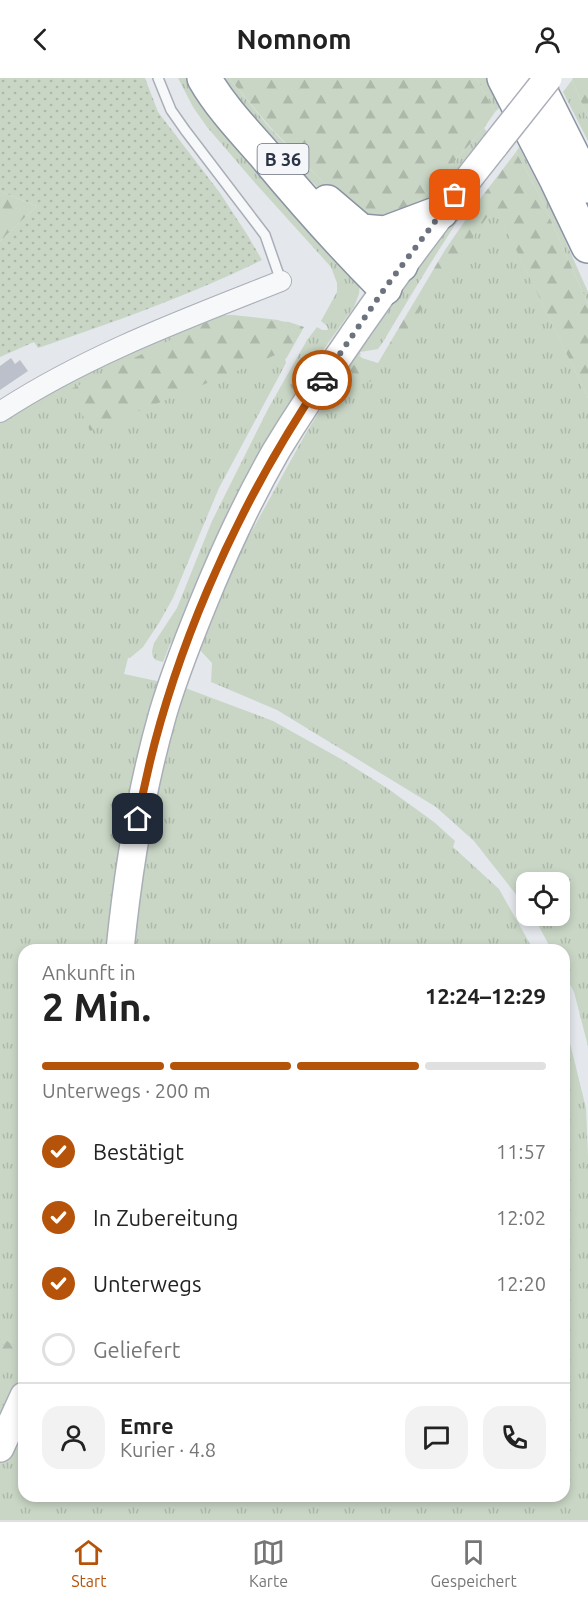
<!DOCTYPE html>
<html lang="de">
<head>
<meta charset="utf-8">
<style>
	body { margin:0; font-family:Ubuntu,sans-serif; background:#f2f2f2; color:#222; height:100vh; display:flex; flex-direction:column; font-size:22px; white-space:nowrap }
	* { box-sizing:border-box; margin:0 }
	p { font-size:20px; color:#767676 }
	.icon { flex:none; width:33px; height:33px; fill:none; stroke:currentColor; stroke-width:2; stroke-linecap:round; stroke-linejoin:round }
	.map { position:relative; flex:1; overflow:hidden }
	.drawer { position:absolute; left:18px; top:866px; width:552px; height:558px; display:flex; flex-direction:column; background:#fff; border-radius:18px; box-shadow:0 3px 9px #0003 }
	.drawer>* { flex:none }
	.buttons { position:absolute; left:516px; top:794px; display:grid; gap:12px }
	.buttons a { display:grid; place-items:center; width:54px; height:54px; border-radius:12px; background:#fff; box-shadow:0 3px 9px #0003; font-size:30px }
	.pin { position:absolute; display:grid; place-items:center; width:51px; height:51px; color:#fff; margin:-26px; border-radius:12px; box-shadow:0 3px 9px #0006 }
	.courier { position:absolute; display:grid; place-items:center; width:60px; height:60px; margin:-30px; border:4px solid #b45309; border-radius:50%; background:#fff; color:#222; box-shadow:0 2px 8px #0007 }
	.summary em { font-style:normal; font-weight:600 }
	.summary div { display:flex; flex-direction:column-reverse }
	.summary { display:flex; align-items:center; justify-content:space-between; height:102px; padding:0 24px }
	h1 { font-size:39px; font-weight:600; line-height:45px }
	.bar { display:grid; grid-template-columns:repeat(4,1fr); gap:9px 6px; align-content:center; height:72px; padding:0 24px }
	.bar i { height:8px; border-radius:4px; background:#e0e0e0 }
	.bar .active { background:#b45309 }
	.bar p { grid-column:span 4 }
	.line { display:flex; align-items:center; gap:15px; padding:0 24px; border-top:2px solid #e0e0e0 }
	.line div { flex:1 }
	.round { display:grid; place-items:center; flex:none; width:63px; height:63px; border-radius:18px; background:#f2f2f2 }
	ol { padding:0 24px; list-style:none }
	li { display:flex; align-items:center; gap:18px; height:66px }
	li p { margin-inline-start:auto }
	li .icon { padding:6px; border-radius:50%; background:#b45309; color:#fff; stroke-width:4 }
	li:last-child { color:#767676 }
	li i { width:33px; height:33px; border:3px solid #e0e0e0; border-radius:50% }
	header { display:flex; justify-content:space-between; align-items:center; height:78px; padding:0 24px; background:#fff; font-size:27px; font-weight:600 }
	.dock { display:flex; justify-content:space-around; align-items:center; height:84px; border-top:2px solid #e0e0e0; background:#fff; font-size:16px; color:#767676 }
	.dock a { display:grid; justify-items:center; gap:3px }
	.dock .active { color:#b45309 }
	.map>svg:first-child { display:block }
	.grass { fill:url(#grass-tufts) }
	.forest { fill:url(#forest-firs) }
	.garden { fill:url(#garden-dots) }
	.building { fill:#bbc0ca }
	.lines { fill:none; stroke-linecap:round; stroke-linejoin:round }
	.lane-casing { stroke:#a9aeb7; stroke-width:12 }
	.street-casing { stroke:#a9aeb7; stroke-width:22 }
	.secondary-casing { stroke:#a9aeb7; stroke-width:30 }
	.highway-casing { stroke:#8b94a3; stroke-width:36 }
	.lane { stroke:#f7f8fa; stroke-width:9 }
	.street { stroke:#f7f8fa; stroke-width:20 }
	.secondary { stroke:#fff; stroke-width:27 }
	.highway { stroke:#fff; stroke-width:33 }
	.secondary-bridge-casing { stroke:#a9aeb7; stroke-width:30; stroke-linecap:butt }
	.secondary-bridge { stroke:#fff; stroke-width:27 }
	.done { stroke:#6c737f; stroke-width:6; stroke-dasharray:0 10.8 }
	.route { stroke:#b45309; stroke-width:8 }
	.labels { text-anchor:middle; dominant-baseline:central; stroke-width:4.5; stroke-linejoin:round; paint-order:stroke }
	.shield { fill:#f4f6f9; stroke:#676e7b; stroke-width:1.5 }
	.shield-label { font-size:18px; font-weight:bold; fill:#2b3445 }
</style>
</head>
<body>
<header><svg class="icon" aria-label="back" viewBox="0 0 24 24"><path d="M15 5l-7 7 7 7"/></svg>Nomnom<svg class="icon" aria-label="person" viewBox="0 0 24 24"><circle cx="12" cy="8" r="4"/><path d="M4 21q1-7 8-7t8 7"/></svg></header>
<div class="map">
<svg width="588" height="1442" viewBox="0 0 588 1442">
	<defs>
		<pattern id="grass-tufts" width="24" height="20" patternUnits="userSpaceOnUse" patternTransform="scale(1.5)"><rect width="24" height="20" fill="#c9d6c5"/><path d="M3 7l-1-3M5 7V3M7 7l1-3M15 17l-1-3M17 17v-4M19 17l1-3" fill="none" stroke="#adb8ab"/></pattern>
		<pattern id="forest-firs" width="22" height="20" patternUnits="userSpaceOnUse" patternTransform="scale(1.5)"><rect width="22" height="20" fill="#c9d6c5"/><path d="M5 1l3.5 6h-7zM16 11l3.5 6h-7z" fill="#adb8ab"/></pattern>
		<pattern id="garden-dots" width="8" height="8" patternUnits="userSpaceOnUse" patternTransform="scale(1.5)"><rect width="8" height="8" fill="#c9d6c5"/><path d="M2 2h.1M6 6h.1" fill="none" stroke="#adb8ab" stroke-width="1.8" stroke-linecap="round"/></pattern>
	</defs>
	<rect width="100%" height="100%" fill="#e4e7ec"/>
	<path class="grass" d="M 178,0 L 198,0 L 360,204 L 359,216 L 354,229 L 318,279 L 264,367 L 176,560 L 170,566 L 163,584 L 156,582 L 153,579 L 152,573 L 154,565 L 177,530 L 212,443 L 268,331 L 307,262 L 317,249 L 322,252 L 328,252 L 327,248 L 321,243 L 337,214 L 337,205 L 331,189 L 256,106 L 207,49 L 193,29 Z
		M 222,0 L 229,0 L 269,49 L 322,103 L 358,137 L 375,142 L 387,143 L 402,137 L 426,116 L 484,50 L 487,54 C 466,81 446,106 419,128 C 411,135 403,143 393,146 C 383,149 371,149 361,145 C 350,141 338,128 329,120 C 289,84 254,44 222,0 Z
		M 476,0 L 486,0 L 501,28 L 495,34 Z
		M 572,2 L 588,40 L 588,63 L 563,14 Z
		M 519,69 L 552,133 L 588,214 L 588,226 L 540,118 L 516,74 Z
		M 499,80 L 501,82 C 457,139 420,202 383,264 L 378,271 L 360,274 L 361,277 L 359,277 L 346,291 L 370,303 L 495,127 L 588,320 L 588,968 L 574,914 L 564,895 L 564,872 L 551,871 L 533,837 L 560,837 L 560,804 L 526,804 L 526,829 L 474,763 L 436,729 L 277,632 L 211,604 L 212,585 L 199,571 L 238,478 L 306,355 L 346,291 L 343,289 Z
		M 211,237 L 233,237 L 278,242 L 302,251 L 285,280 L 286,285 L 219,410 L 173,520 L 159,545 L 143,569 L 130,580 L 128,580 L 124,596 L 180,608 L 273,643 L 341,681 L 387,710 L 434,744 L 455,763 L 453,769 L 499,811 L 533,871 L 24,872 L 24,1418 L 564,1418 L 564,941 L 586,1030 L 588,1078 L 588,1442 L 0,1442 L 0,345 L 53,311 Z"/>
	<path class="forest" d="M 229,0 L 476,0 L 495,34 L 484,50 L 426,116 L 402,137 L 387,143 L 358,137 L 322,103 L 270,49 Z
		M 573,0 L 588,0 L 588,40 L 572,2 Z
		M 516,74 L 540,118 L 588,226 L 588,320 L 495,128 L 370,304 L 346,291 L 353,280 L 359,277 L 362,280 L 378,285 L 445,172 L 480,121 Z
		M 0,113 L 37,128 L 0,163 Z
		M 232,239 L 289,244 L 304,249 L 286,281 L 278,276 L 90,353 L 71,311 L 209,243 Z
		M 7,1263 L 15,1268 L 0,1303 L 0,1269 Z"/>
	<path class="garden" d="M 0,0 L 145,0 L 158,34 L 220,115 L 248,158 L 262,182 C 190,217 114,244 38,270 L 34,264 L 0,279 L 0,163 L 37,128 L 0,113 Z"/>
	<path class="building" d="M 11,280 L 15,286 L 20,282 L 28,293 L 0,312 L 0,288 Z"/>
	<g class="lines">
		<g class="lane-casing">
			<path id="lane" d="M 158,0 L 171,32 L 185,52 L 265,157 L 281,203"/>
		</g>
		<g class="street-casing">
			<path id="street" d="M 0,334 C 87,277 185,241 281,203"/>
		</g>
		<g class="secondary-casing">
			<path id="secondary" d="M 120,872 C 128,792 141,712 163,635 C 176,591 194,547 212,504 C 231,459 252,415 276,373 C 296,340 318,307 341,275 C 389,204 441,135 495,67
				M 0,1370 L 24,1318"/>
		</g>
		<g class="highway-casing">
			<path id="highway" d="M 204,0 C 220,28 243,52 264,76 C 303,123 342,167 385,210
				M 504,0 L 556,101 L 588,168
				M 534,0 L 588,108
				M 327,124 L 401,187
				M 361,153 L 385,155 L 441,134"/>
		</g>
		<use href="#lane" class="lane"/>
		<use href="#street" class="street"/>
		<use href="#secondary" class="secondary"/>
		<use href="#highway" class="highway"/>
		<g class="secondary-bridge-casing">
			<path id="secondary-bridge" d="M 495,67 L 548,0"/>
		</g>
		<use href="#secondary-bridge" class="secondary-bridge"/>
	</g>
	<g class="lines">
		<path class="done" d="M 322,302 L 385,210 L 455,117"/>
		<path class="route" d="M 138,741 C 165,588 235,430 322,302"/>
	</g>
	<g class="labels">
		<rect class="shield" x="257.5" y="66" width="51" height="30" rx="4.5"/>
		<g class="shield-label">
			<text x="283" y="81">B 36</text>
		</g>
	</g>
</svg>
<div class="buttons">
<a><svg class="icon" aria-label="locate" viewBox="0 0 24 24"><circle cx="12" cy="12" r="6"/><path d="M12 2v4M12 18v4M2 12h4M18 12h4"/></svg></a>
</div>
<div class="pin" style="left:455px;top:117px;background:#ea580c"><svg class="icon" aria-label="bag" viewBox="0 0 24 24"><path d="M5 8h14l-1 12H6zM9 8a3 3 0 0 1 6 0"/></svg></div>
<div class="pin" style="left:138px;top:741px;background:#1f2937"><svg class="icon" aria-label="home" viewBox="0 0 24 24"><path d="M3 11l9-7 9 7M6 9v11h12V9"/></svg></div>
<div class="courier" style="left:322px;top:302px"><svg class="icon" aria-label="car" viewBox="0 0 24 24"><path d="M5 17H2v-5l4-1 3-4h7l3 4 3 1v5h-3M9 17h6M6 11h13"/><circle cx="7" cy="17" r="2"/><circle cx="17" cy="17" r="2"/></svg></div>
<section class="drawer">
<div class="summary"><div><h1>2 Min.</h1><p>Ankunft in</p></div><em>12:24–12:29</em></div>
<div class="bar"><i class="active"></i><i class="active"></i><i class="active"></i><i></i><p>Unterwegs · 200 m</p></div>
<ol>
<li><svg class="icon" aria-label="check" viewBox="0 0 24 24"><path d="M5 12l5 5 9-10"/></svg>Bestätigt<p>11:57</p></li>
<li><svg class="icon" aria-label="check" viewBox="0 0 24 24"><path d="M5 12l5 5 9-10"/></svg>In Zubereitung<p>12:02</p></li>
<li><svg class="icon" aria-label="check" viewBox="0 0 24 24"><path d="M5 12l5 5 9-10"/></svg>Unterwegs<p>12:20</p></li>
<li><i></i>Geliefert</li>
</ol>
<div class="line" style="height:108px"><a class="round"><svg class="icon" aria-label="person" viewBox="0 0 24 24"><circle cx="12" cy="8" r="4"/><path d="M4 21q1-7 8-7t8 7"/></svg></a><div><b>Emre</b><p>Kurier · 4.8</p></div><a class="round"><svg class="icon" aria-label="chat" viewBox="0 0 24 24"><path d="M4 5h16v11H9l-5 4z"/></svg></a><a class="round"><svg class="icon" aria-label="phone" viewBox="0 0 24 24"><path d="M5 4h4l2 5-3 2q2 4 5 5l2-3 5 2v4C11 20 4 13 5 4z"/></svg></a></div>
</section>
</div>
<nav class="dock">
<a class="active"><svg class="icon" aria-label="home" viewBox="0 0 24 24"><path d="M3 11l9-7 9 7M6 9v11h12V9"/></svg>Start</a>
<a><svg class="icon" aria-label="map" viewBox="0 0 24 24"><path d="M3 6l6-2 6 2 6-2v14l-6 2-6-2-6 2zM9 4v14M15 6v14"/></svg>Karte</a>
<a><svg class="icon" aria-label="saved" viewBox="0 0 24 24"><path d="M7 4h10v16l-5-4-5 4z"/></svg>Gespeichert</a>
</nav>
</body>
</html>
